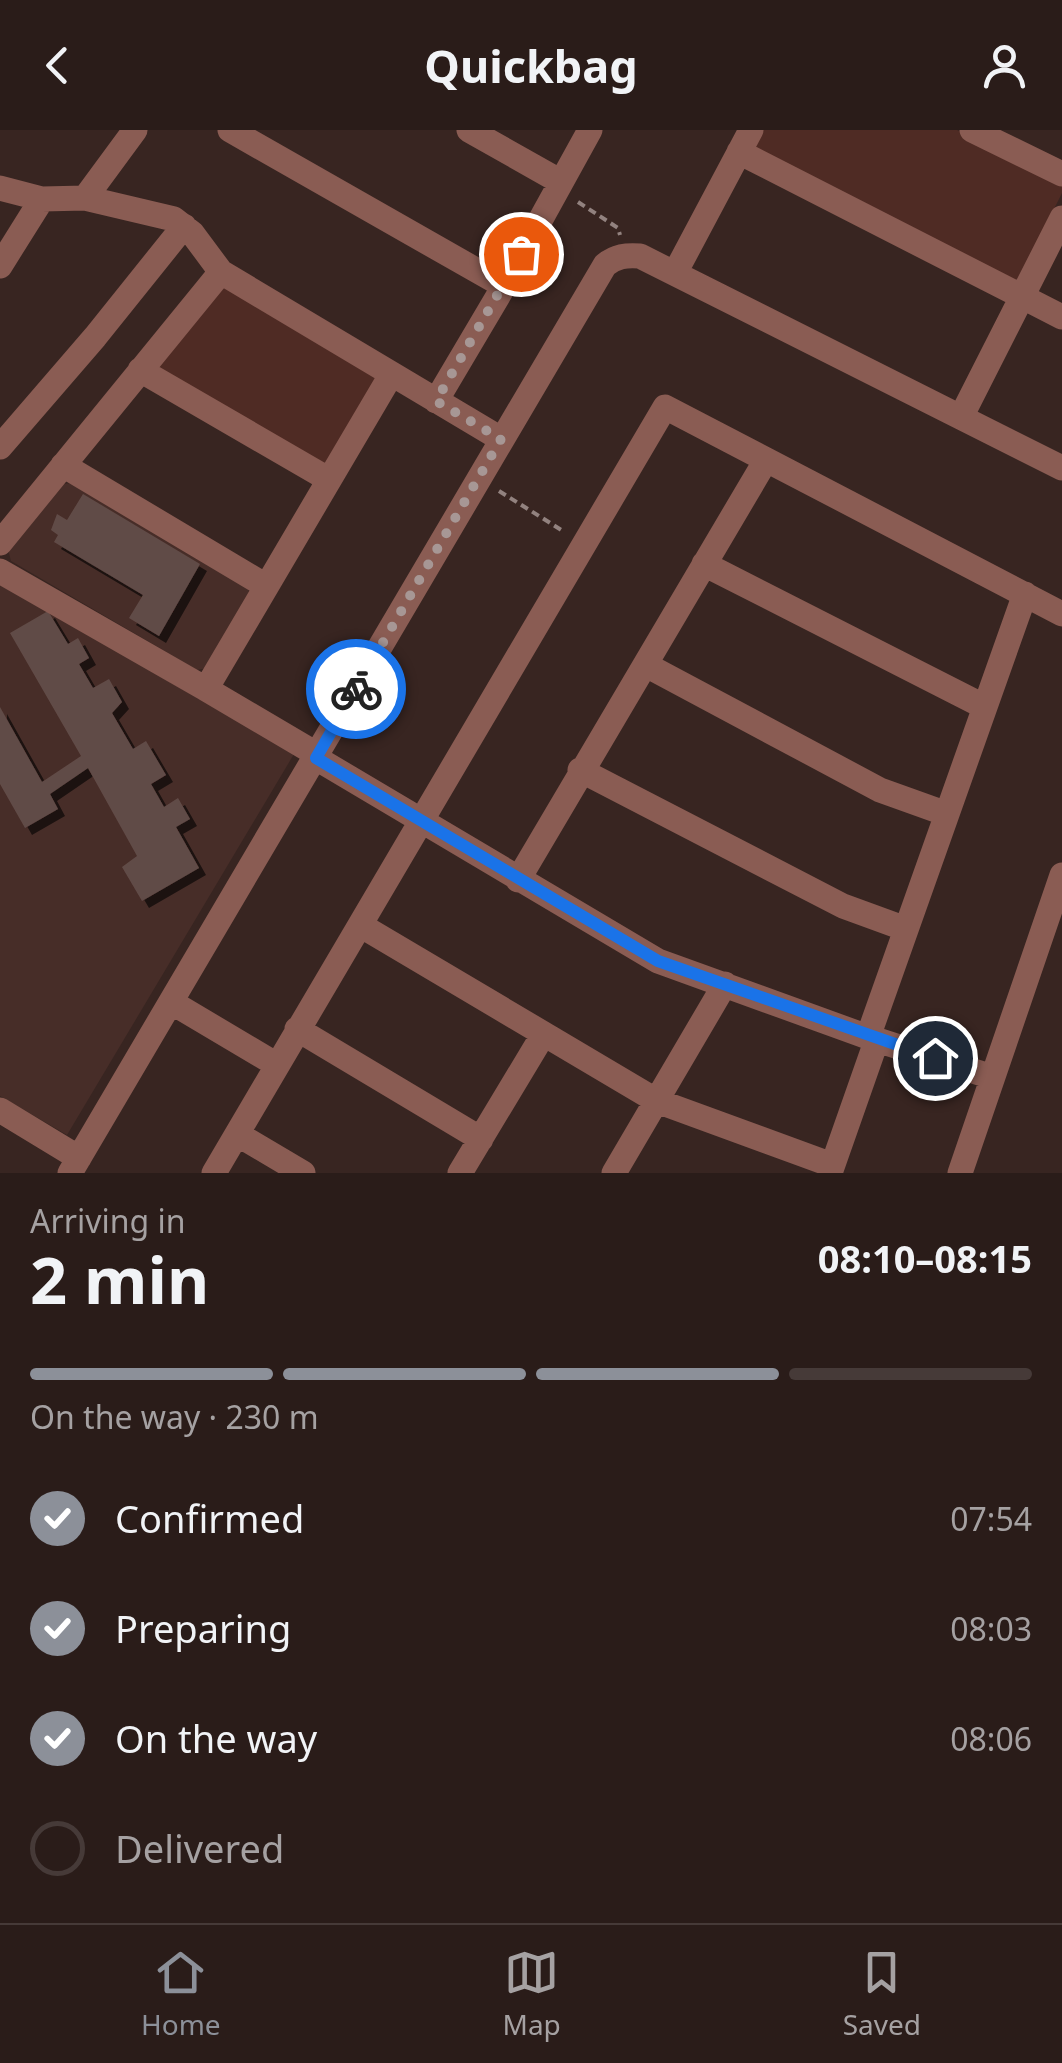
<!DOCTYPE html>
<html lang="en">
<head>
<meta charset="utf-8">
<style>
	body { margin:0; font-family:"Noto Sans",sans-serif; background:#322522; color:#f1f3f6; height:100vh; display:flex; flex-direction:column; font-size:38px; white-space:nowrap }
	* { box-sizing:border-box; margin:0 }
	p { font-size:32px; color:#a5a1a2 }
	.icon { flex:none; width:55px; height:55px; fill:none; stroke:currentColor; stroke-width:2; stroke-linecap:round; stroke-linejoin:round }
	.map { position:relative; height:1043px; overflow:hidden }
	.details { display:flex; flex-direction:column; background:#2a1c19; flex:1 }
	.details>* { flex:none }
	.pin { position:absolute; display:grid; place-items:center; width:85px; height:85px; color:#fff; margin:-42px; border:5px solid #fff; border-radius:50%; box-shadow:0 2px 10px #0007 }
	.courier { position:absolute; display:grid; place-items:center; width:100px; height:100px; margin:-50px; border:8px solid #1a73e8; border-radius:50%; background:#fff; color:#222; box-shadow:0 2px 12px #0007 }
	.overview em { font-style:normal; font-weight:700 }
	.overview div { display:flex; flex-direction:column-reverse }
	.overview { display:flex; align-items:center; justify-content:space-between; height:170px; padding:0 30px }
	h1 { font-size:65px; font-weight:700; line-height:75px }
	.bar { display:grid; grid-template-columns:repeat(4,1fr); gap:15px 10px; align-content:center; height:120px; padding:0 30px }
	.bar i { height:12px; border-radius:8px; background:#463a38 }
	.bar .selected { background:#8c9099 }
	.bar p { grid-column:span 4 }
	ol { padding:0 30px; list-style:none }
	li { display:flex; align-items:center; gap:30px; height:110px }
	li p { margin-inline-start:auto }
	li .icon { padding:10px; border-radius:50%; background:#8c9099; color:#fff; stroke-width:4 }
	li:last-child { color:#a5a1a2 }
	li i { width:55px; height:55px; border:5px solid #463a38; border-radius:50% }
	header { display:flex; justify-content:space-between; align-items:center; height:130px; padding:0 30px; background:#2a1c19; font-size:45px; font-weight:700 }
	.tab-bar { display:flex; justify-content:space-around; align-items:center; height:140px; border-top:2px solid #463a38; background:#2a1c19; font-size:28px; color:#a5a1a2 }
	.tab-bar a { display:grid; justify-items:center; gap:5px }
	.tab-bar .selected { color:#8c9099 }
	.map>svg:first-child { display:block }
	.built { fill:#472d28 }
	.green { fill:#4f2b24 }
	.building { fill:#614b47; filter:url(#shadow) }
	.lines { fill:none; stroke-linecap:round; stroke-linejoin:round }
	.path { stroke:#92827f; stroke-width:4; stroke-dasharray:8 5; stroke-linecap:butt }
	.minor { stroke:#8a5c53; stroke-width:25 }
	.done { stroke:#a79795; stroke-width:10; stroke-dasharray:0 18 }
	.route { stroke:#1a73e8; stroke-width:12 }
</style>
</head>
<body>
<header><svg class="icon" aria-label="back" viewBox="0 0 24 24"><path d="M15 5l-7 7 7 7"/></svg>Quickbag<svg class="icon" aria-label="person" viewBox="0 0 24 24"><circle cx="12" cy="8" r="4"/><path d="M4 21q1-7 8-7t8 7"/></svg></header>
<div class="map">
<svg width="1062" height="1043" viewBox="0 0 1062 1043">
	<defs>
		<filter id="shadow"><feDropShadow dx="7" dy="7" stdDeviation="0" flood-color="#0009"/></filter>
	</defs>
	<rect width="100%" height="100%" fill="#382521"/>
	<path class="built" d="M 73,353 L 247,455 L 250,465 L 207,538 L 197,540 L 11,431 L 8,419 L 62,354 Z
		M 0,453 L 294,624 L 67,1005 L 0,966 Z"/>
	<path class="green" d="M 762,0 L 957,0 L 1062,50 L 1062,63 L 1016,155 L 752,19 Z
		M 222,151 L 380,248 L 324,337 L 155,235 Z"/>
	<path class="building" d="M 83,364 L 200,434 L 159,506 L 129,488 L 143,465 L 54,412 L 58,405 L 51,400 L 57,384 L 67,390 Z
		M 48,481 L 68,514 L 78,508 L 89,528 L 79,534 L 93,558 L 109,549 L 122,572 L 112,583 L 133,619 L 146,611 L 166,645 L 151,654 L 164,677 L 178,668 L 190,689 L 176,697 L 199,738 L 142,771 L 122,737 L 137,726 L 88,638 L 50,664 L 58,679 L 25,698 L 0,654 L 0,577 L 42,652 L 81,626 L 10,503 Z"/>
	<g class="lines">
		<path class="path" d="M 578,72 L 618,98 L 620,105
			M 499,361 L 563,401"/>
		<path class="minor" d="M 135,0 L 85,68 L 174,89 L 192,103 L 221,142
			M 230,0 L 504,156 L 590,0
			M 469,0 L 561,52
			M 972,0 L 1062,44
			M 739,22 L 1062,187
			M 0,58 L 42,69 L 85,68
			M 0,136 L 42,69
			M 675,143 L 751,0
			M 140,240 L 328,349
			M 436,271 L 504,156
			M 961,287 L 1062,88
			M 0,317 L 95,207 L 184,96
			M 63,335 L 266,456
			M 0,413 L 221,142 L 501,309
			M 704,434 L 985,577
			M 0,441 L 206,559 L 391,245
			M 646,535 L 880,660 L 947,684
			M 206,559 L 318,625
			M 316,628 L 658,831 L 868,907 L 992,947
			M 580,640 L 843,776 L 906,799
			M 518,750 L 766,330
			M 360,795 L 657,971 L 832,1035
			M 171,872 L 277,935
			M 297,899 L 481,1009
			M 868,907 L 1025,464
			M 0,980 L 79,1028
			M 237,1004 L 303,1043
			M 70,1043 L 605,135 C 616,126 626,125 640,126 L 1062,338
			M 214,1043 L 665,277 L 1062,484
			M 460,1043 L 543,905
			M 614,1043 L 725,854
			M 830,1043 L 877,909
			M 960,1043 L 1062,745"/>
	</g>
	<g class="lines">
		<path class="done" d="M 356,559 L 501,309 L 436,271 L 521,124"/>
		<path class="route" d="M 356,559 L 316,628 L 658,831 L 935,928"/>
	</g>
</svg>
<div class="pin" style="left:521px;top:124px;background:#ea580c"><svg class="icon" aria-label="bag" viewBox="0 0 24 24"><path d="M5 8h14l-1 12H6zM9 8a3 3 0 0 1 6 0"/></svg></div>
<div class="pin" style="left:935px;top:928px;background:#1f2937"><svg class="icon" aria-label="home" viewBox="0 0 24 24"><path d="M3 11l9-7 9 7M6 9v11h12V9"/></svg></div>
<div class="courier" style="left:356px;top:559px"><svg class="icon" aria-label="bike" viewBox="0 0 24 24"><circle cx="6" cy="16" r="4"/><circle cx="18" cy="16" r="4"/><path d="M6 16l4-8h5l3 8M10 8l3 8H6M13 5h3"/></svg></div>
</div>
<section class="details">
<div class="overview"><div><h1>2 min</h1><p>Arriving in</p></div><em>08:10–08:15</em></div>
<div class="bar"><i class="selected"></i><i class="selected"></i><i class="selected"></i><i></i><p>On the way · 230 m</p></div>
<ol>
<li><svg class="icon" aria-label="check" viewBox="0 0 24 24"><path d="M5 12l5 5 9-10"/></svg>Confirmed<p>07:54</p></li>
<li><svg class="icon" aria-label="check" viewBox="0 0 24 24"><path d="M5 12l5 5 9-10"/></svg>Preparing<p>08:03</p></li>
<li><svg class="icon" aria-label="check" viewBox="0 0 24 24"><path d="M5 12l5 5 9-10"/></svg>On the way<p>08:06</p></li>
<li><i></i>Delivered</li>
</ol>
</section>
<nav class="tab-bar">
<a class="selected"><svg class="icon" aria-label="home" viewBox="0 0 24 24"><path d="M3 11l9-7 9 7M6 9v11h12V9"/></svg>Home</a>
<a><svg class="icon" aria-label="map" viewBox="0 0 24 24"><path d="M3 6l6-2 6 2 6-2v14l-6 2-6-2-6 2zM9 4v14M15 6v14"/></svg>Map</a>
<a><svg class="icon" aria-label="saved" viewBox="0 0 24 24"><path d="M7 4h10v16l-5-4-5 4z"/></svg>Saved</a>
</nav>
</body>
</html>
